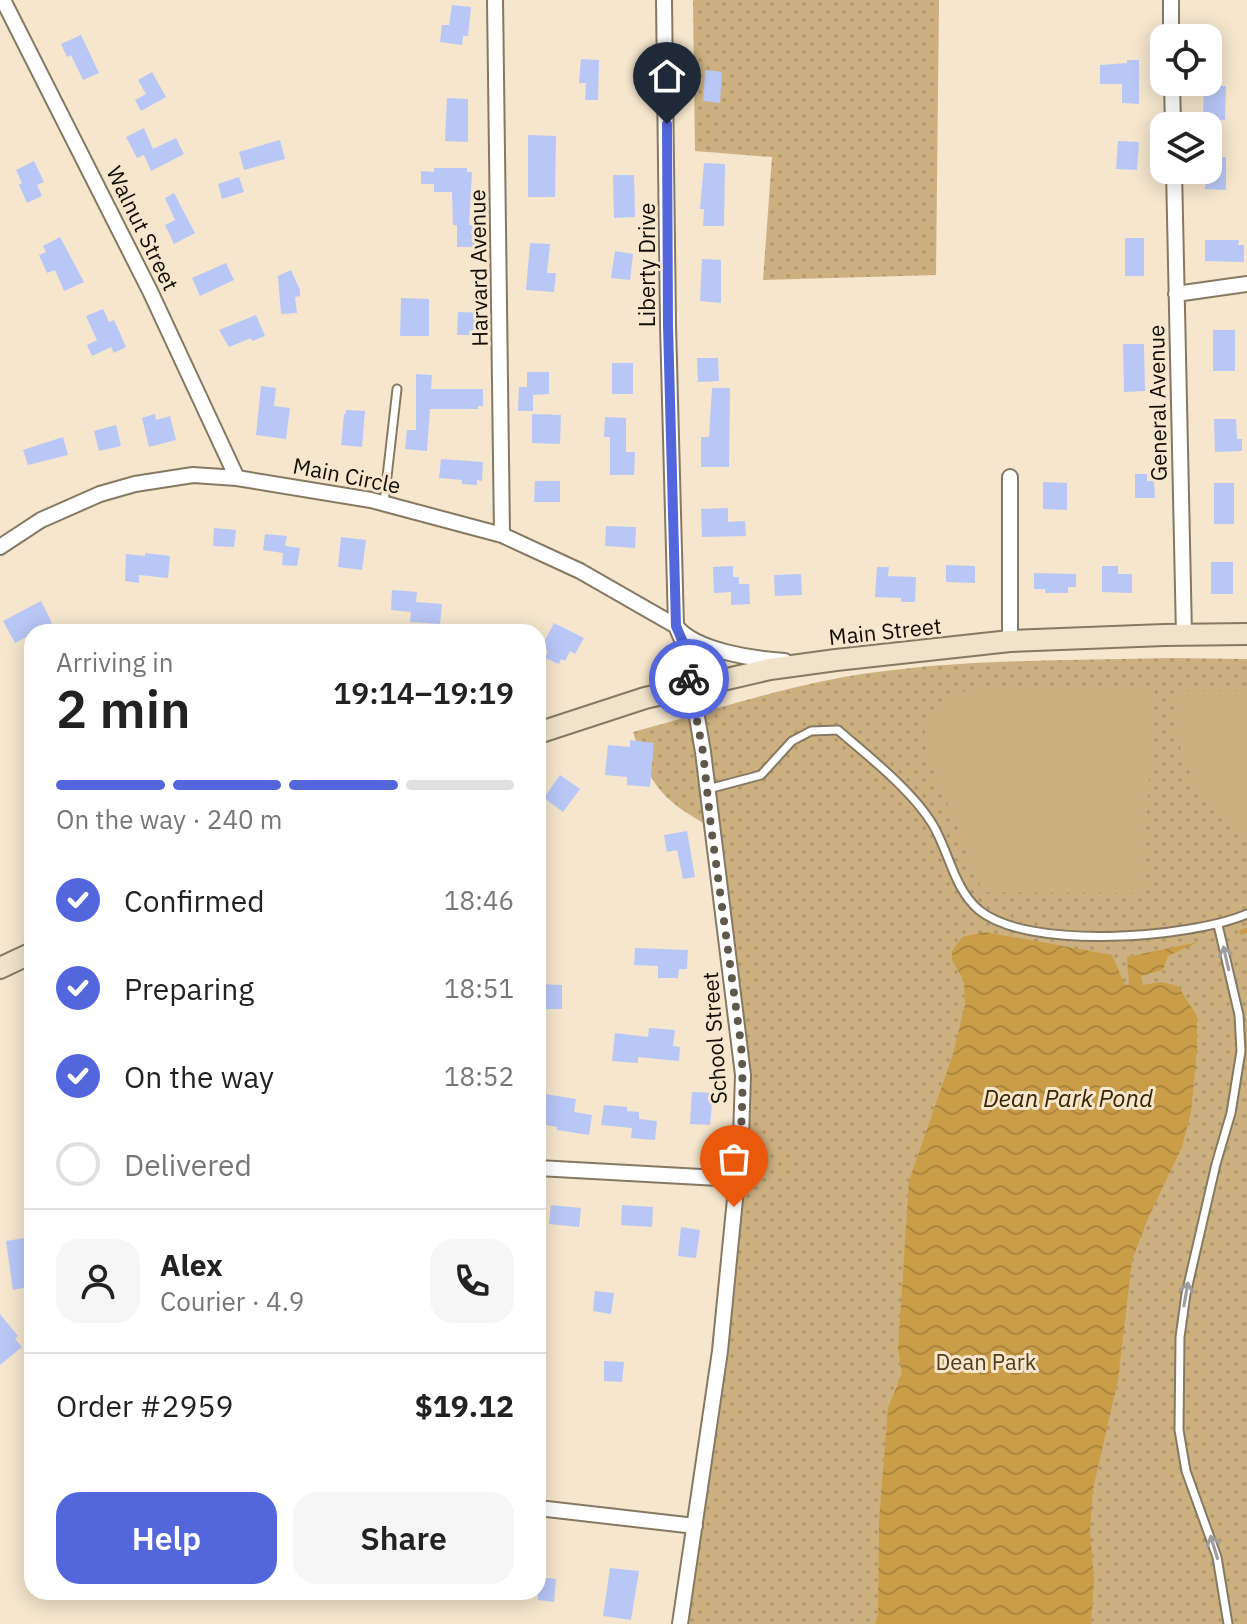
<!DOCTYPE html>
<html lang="en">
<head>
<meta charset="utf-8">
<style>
	body { margin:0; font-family:"IBM Plex Sans",sans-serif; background:#f6f6f6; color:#222; height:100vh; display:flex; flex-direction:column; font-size:30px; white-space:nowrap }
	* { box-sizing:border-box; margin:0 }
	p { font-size:26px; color:#767676 }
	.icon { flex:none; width:44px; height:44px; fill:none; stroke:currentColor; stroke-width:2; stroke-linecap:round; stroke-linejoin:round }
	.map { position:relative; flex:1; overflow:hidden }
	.drawer { position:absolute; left:24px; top:624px; width:522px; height:976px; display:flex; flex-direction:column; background:#fff; border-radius:24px; box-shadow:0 4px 20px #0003 }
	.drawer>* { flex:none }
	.fabs { position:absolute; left:1150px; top:24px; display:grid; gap:16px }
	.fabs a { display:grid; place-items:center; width:72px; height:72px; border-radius:16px; background:#fff; box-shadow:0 4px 20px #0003; font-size:40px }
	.pin { position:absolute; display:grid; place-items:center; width:68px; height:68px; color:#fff; margin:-82px -34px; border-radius:50% 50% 50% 0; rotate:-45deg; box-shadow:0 0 8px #0007 }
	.pin .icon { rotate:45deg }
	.courier { position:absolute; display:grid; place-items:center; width:80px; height:80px; margin:-40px; border:6px solid #5366db; border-radius:50%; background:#fff; color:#222; box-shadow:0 2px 10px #0007 }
	.summary em { font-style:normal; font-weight:600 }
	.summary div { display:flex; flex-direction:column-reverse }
	.summary { display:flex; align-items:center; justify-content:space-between; height:136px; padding:0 32px }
	h1 { font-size:52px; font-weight:600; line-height:60px }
	.bar { display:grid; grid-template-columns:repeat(4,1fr); gap:12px 8px; align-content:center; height:96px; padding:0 32px }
	.bar i { height:10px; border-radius:6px; background:#e0e0e0 }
	.bar .on { background:#5366db }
	.bar p { grid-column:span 4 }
	.line { display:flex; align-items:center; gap:20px; padding:0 32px; border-top:2px solid #e0e0e0 }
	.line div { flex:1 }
	.round { display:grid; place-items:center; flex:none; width:84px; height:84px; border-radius:24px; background:#f6f6f6 }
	ol { padding:0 32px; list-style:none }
	li { display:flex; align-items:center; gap:24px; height:88px }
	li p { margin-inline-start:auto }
	li .icon { padding:8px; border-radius:50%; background:#5366db; color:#fff; stroke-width:4 }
	li:last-child { color:#767676 }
	li i { width:44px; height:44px; border:4px solid #e0e0e0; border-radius:50% }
	.primary-button { display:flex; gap:16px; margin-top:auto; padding:16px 32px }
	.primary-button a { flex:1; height:92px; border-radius:24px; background:#5366db; color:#fff; font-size:32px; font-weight:600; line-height:92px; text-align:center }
	.primary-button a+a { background:#f6f6f6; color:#222 }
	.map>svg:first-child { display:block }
	.park { fill:url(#park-dots) }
	.pitch { fill:#cdb080 }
	.water { fill:url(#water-waves) }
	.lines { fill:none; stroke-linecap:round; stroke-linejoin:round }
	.stream { stroke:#ca9d48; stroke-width:5 }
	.building { fill:#b9c7f7 }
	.service-casing { stroke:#867962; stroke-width:11 }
	.minor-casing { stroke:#867962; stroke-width:18 }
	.secondary-casing { stroke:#867962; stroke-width:24 }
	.service { stroke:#fff; stroke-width:7 }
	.minor { stroke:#fff; stroke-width:14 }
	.secondary { stroke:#f0e3ca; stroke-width:20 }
	.oneway { stroke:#9f9d9b }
	.done { stroke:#60584a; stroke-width:8; stroke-dasharray:0 14.4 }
	.route { stroke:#5366db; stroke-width:10 }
	.labels { text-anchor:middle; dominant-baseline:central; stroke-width:6; stroke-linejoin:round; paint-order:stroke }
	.street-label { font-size:22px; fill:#100b04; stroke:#f5e6cd }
	.park-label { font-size:22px; fill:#503d19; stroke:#f5e6cd }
	.water-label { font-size:24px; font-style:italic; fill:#392601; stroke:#f5e6cd }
</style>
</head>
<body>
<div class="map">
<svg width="1247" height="1624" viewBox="0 0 1247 1624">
	<defs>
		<pattern id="park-dots" width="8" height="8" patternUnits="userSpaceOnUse" patternTransform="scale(2)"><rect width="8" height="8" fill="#cdb080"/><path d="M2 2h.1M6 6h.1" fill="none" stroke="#af966d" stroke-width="1.8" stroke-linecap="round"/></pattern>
		<pattern id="water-waves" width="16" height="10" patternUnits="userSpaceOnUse" patternTransform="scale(2)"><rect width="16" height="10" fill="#ca9d48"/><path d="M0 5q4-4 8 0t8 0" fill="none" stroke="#ac863d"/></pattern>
	</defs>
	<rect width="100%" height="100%" fill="#f5e6cd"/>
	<path class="park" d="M 693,0 L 939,0 L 936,275 L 763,280 L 772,157 L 695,151 Z
		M 1171,658 L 1247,659 L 1247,1624 L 684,1624 L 747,1143 L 711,827 C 661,800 650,785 633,732 C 703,713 773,690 844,677 C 951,658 1063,661 1171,658 Z"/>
	<path class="pitch" d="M 1155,688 L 1142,886 L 1134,893 L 983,892 L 922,739 L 934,711 L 967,690 Z
		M 1174,691 L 1247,691 L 1247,831 C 1192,803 1173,750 1174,691 Z"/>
	<path class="water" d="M 985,932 L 1112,955 L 1125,985 L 1129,984 L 1127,957 L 1198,942 L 1168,956 L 1163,970 L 1141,976 L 1143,985 L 1162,982 L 1178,986 L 1197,1016 L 1197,1049 L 1191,1112 L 1182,1147 L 1149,1216 L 1132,1260 L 1118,1380 L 1093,1489 L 1090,1531 L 1094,1579 L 1091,1624 L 875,1624 L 878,1615 L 879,1520 L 888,1408 L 902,1373 L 898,1349 L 909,1181 L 953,1054 L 965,1005 L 964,981 L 952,960 L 952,951 L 962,937 Z"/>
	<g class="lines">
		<path class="stream" d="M 1242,932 L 1247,930"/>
	</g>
	<path class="building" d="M 452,5 L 471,7 L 468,36 L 463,36 L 462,45 L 440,42 L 442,25 L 449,25 Z
		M 81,35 L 99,73 L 83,80 L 71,55 L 67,57 L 61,44 Z
		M 581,59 L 599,60 L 598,100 L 585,100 L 586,83 L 579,83 Z
		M 1127,60 L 1139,60 L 1139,104 L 1122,103 L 1122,84 L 1100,84 L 1100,65 L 1127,63 Z
		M 705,70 L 722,72 L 720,103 L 703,101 Z
		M 152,72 L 166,97 L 141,111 L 135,100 L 146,94 L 138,80 Z
		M 1204,86 L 1226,86 L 1225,120 L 1203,120 Z
		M 447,98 L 468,99 L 468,142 L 445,141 Z
		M 144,128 L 153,149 L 176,138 L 184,154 L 151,171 L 144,155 L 137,158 L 126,137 Z
		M 528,135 L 556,136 L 555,197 L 528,197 Z
		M 280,140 L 285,159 L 244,170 L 239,152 Z
		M 1118,141 L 1139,142 L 1137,170 L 1116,169 Z
		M 1208,157 L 1226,157 L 1226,190 L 1205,189 Z
		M 34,161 L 44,182 L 37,185 L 42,196 L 27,203 L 19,185 L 22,183 L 16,170 Z
		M 704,163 L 725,164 L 724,226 L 703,226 L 704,209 L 700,209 Z
		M 434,168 L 467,168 L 467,172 L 472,172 L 469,225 L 475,225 L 475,247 L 457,247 L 457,225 L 453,225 L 452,192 L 434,192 L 434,184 L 421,184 L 421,171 L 434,172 Z
		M 613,175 L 634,175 L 635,217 L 614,218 Z
		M 239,177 L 244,192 L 222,199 L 218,184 Z
		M 174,193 L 195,233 L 174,244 L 165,225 L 175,220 L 165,198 Z
		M 60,237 L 84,282 L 64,291 L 55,270 L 47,273 L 39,255 L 46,252 L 43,246 Z
		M 1125,238 L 1144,238 L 1144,276 L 1125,276 Z
		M 1205,240 L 1239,240 L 1238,245 L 1244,245 L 1244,262 L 1205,261 Z
		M 530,243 L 550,244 L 547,273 L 556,273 L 554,292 L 526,290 Z
		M 615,251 L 633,254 L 630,280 L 611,278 Z
		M 702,259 L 721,260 L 721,303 L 700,301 Z
		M 226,263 L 234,280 L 200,296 L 192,278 Z
		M 291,270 L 300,290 L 300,296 L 295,297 L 297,313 L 281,314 L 278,276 Z
		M 401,298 L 429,299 L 429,336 L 400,336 Z
		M 103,309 L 109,322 L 114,320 L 126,347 L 114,353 L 111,347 L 92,356 L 87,345 L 97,340 L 86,316 Z
		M 458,312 L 486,313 L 485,328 L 478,328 L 478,335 L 457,335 Z
		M 256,315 L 265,336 L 252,341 L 251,338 L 229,347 L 219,330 Z
		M 1213,330 L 1235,330 L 1235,371 L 1213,371 Z
		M 1123,344 L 1144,344 L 1145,391 L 1124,392 Z
		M 697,358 L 718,358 L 719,381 L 698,382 Z
		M 612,363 L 633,363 L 633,394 L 612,394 Z
		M 527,372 L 549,372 L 549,394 L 533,395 L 533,411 L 518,411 L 519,387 L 527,387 Z
		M 416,374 L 432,375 L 431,389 L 483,389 L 483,406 L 478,406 L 478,409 L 430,409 L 427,451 L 405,449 L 407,430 L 416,430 Z
		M 261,386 L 276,388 L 274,406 L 290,408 L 286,439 L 256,435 Z
		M 712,388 L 730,388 L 729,467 L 701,467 L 701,437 L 709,437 Z
		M 346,410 L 365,411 L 362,447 L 341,445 L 344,414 L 346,414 Z
		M 155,414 L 156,420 L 170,416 L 176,440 L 149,447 L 142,418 Z
		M 532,414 L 561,415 L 560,444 L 532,443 Z
		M 605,417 L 626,418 L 626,452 L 635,452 L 634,475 L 610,475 L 610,437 L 604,437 Z
		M 1214,419 L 1236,419 L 1237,439 L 1242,439 L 1242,451 L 1215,452 Z
		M 116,425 L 121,446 L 99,451 L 94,431 Z
		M 63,437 L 68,455 L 28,465 L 23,450 Z
		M 441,459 L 483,462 L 482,481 L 477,480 L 477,485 L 462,484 L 462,480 L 439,478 Z
		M 1135,474 L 1147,474 L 1147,481 L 1154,481 L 1155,498 L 1135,498 Z
		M 535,481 L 560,481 L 560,502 L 534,502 Z
		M 1043,482 L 1067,483 L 1067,510 L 1043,509 Z
		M 1214,483 L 1234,483 L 1234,524 L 1214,524 Z
		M 728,508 L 728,522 L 745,521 L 746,536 L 702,537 L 701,509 Z
		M 606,526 L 636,527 L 635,548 L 605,546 Z
		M 214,528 L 236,530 L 234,547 L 213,546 Z
		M 265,534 L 287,536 L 285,546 L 300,548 L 297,566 L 282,565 L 283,553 L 263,550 Z
		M 341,537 L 366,540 L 362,570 L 338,567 Z
		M 145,553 L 170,556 L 168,578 L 139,575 L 139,583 L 125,581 L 126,554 L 145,556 Z
		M 1211,562 L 1233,562 L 1233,594 L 1211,594 Z
		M 946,565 L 975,566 L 975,583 L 946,582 Z
		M 733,566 L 733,577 L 739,577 L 739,584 L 749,584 L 750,604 L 731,605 L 731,592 L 714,593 L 713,567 Z
		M 1102,566 L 1118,566 L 1118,574 L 1132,574 L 1132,593 L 1102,592 Z
		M 877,567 L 889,567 L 888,576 L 916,577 L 915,602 L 901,602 L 901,598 L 875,597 Z
		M 1034,573 L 1076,574 L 1076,587 L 1068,587 L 1068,593 L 1045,593 L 1045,589 L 1034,589 Z
		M 801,574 L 802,595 L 775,596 L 774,575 Z
		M 392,590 L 417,592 L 416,602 L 442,604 L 440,624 L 410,622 L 411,612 L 391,610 Z
		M 41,601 L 52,623 L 15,643 L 3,621 Z
		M 554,623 L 584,638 L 575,654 L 570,651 L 565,661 L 561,659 L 559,664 L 545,658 L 548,652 L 543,644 Z
		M 630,740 L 654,743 L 650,787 L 627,785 L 627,777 L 605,775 L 608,745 L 630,747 Z
		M 560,775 L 580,789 L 563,812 L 544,798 Z
		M 687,831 L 695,877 L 683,879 L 677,850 L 667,852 L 664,835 Z
		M 635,948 L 688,950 L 687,969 L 679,969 L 678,978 L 658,978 L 658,966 L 634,965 Z
		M 538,984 L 562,985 L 562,1009 L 538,1009 Z
		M 649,1028 L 675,1030 L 673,1046 L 680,1047 L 679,1061 L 638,1057 L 638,1063 L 612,1061 L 615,1033 L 648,1037 Z
		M 692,1092 L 713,1093 L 710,1125 L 690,1124 Z
		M 545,1094 L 576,1099 L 574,1112 L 592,1115 L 589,1135 L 557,1130 L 557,1127 L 541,1124 Z
		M 604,1105 L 627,1107 L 627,1111 L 639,1112 L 639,1119 L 657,1121 L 655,1140 L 631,1138 L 632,1128 L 601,1125 Z
		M 551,1205 L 581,1208 L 579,1227 L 549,1224 Z
		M 622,1205 L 653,1207 L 652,1227 L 621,1225 Z
		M 681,1227 L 700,1230 L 696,1258 L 678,1256 Z
		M 25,1238 L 32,1286 L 13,1290 L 6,1241 Z
		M 595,1291 L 614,1293 L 611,1314 L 593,1311 Z
		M 0,1314 L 18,1336 L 15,1339 L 22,1347 L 0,1365 Z
		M 604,1361 L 624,1362 L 622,1382 L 604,1381 Z
		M 610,1568 L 639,1571 L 631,1620 L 603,1616 Z
		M 538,1577 L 556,1579 L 554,1602 L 538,1600 Z"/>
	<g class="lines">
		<g class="service-casing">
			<path id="service" d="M 384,503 L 397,389
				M 708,789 L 761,775 L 792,741 L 811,731 L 838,730 C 868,756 913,791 933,825 C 949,852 954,889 979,910 C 1028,951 1191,938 1247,914
				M 1218,925 L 1239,1015 L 1241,1051 L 1231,1113 L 1216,1164 L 1186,1294 L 1180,1337 L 1179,1430 L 1186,1471 L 1217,1557 L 1228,1624"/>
		</g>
		<g class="minor-casing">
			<path id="minor" d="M 3,0 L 150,291 L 237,478
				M 495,0 L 502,535
				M 664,0 L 668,325 L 676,626 C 695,651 754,659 785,661
				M 1171,0 L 1171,38
				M 1172,82 L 1173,126
				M 1174,170 L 1184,635
				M 1176,294 L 1247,284
				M 1010,477 L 1010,641
				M 0,547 L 41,520 L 100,494 L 135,484 L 193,475 L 237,478 L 371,500 L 502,535 L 580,571 L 676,626 L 685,647 L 703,752 L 743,1075 L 741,1138 L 720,1351 L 680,1624
				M 538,1168 L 737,1179
				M 538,1508 L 695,1526"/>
		</g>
		<g class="secondary-casing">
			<path id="secondary" d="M 538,733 L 645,698 L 770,669 L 836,660 L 1010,641 L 1164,635 L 1247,634
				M 0,968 L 32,953"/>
		</g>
		<use href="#service" class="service"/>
		<use href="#minor" class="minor"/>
		<use href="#secondary" class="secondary"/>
	</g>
	<defs><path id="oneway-shaft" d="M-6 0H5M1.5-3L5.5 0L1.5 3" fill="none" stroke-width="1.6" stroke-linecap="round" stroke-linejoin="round" transform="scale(2)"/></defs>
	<g class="oneway">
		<use href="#oneway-shaft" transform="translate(1226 958) rotate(-103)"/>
		<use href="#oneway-shaft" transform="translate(1186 1294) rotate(-80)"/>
		<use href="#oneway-shaft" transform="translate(1214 1547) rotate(-107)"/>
	</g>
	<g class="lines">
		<path class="done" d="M 689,679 L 703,752 L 711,827 L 741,1044 C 745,1098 740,1152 734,1207"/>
		<path class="route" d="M 667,124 L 668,325 L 676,626 L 685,647 L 689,679"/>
	</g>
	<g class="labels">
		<g class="street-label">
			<text transform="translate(143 228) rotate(64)">Walnut Street</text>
			<text transform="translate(646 265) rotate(-90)">Liberty Drive</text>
			<text transform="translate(478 268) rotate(-91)">Harvard Avenue</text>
			<text transform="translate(1157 403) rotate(-91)">General Avenue</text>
			<text transform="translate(347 475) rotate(11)">Main Circle</text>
			<text transform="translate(885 631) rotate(-6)">Main Street</text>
			<text transform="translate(714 1038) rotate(-94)">School Street</text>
		</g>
		<g class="park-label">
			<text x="986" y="1361">Dean Park</text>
		</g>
		<g class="water-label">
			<text x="1068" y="1098">Dean Park Pond</text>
		</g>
	</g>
</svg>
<div class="fabs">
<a><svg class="icon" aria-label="locate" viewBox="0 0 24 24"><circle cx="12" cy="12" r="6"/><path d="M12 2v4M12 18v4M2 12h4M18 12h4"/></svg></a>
<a><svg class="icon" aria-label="layers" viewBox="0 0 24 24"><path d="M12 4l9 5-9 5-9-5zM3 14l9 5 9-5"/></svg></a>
</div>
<div class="pin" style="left:734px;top:1207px;background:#ea580c"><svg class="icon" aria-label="bag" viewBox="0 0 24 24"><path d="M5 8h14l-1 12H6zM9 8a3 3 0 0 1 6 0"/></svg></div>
<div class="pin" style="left:667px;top:124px;background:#1f2937"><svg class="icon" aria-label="home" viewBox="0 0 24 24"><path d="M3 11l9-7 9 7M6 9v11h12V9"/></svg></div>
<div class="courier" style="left:689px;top:679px"><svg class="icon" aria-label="bike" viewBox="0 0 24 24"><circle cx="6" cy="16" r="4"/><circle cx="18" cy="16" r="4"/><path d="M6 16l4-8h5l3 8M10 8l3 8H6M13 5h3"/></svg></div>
<section class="drawer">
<div class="summary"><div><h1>2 min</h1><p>Arriving in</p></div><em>19:14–19:19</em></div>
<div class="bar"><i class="on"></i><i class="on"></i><i class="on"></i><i></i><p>On the way · 240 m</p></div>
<ol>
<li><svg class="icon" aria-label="check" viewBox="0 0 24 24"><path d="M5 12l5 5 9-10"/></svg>Confirmed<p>18:46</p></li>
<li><svg class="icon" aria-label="check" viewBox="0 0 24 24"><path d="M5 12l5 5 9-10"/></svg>Preparing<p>18:51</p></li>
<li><svg class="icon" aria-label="check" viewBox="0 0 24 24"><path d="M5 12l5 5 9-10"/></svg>On the way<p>18:52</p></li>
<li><i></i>Delivered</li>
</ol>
<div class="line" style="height:144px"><a class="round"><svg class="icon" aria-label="person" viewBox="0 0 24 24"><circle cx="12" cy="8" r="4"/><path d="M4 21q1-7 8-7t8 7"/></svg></a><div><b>Alex</b><p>Courier · 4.9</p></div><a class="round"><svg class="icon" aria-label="phone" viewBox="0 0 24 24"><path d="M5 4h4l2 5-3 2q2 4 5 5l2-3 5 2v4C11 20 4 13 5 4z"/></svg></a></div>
<div class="line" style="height:104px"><div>Order #2959</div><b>$19.12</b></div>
<div class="primary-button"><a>Help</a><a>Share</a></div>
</section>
</div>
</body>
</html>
